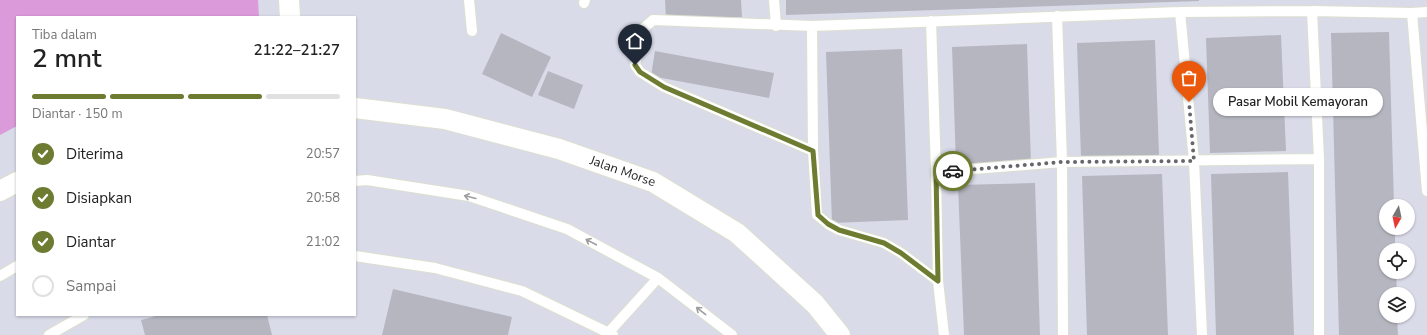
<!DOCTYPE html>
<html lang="id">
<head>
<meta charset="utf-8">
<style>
	body { margin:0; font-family:"Nunito Sans",sans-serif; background:#f6f6f6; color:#222; height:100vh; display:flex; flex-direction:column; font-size:15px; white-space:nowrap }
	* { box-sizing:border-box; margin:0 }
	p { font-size:13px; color:#767676 }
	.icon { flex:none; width:22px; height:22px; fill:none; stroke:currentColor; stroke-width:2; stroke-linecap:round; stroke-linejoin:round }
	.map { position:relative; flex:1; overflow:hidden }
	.panel { position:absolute; left:16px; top:16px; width:340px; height:300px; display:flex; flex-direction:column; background:#fff; border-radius:0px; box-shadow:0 1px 3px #0004 }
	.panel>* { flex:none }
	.needle { width:26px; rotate:189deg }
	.tools { position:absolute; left:1379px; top:199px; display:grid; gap:8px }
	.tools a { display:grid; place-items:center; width:36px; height:36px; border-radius:50%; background:#fff; box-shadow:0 1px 3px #0004; font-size:20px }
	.pin { position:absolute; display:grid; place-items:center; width:34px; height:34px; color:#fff; margin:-41px -17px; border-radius:50% 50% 50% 0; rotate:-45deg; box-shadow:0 0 4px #0007 }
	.pin .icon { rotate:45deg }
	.courier { position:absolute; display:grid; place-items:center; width:40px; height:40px; margin:-20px; border:3px solid #6e7c32; border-radius:50%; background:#fff; color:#222; box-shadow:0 1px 5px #0007 }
	.bubble { position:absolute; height:28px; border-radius:14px; background:#fff; box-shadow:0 1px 3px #0004; font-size:13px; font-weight:600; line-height:28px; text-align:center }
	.summary em { font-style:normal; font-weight:600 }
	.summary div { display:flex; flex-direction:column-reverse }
	.summary { display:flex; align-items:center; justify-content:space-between; height:68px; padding:0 16px }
	h1 { font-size:26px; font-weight:600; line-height:30px }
	.bar { display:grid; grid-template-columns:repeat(4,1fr); gap:6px 4px; align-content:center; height:48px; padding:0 16px }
	.bar i { height:5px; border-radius:3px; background:#e0e0e0 }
	.bar .on { background:#6e7c32 }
	.bar p { grid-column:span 4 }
	ol { padding:0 16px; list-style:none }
	li { display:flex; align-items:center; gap:12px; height:44px }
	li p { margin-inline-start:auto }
	li .icon { padding:4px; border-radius:50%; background:#6e7c32; color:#fff; stroke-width:4 }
	li:last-child { color:#767676 }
	li i { width:22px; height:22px; border:2px solid #e0e0e0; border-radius:50% }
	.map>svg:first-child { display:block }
	.green { fill:#db9ad9 }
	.building { fill:#b6b6c1 }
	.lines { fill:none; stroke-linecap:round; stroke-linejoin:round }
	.lane-casing { stroke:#dcdfcf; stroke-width:12 }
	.street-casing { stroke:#dcdfcf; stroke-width:22 }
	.lane { stroke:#fff; stroke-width:10 }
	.street { stroke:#fff; stroke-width:20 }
	.oneway { stroke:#9e9e9e }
	.done { stroke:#66666b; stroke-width:4; stroke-dasharray:0 7.2 }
	.route { stroke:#6e7c32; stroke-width:5 }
	.labels { text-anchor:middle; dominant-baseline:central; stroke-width:3; stroke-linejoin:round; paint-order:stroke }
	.street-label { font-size:13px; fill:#272727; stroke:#fff }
</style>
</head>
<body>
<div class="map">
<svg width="1427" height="335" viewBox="0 0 1427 335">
	<rect width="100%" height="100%" fill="#dadbe9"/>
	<path class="green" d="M 0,0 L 258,0 L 259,17 L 17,17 L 17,126 L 0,135 Z"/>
	<path class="building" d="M 665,0 L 741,0 L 742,17 L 666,19 Z
		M 786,0 L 1199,0 L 1199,1 L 786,15 Z
		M 1389,32 L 1394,206 L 1386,206 L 1386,228 L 1395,228 L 1395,250 L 1386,250 L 1386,272 L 1396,272 L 1397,294 L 1386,294 L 1386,316 L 1397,316 L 1398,335 L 1339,335 L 1331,33 Z
		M 501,33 L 551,57 L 532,97 L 482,74 Z
		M 1281,35 L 1286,151 L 1210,153 L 1206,38 Z
		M 1155,40 L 1159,155 L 1081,158 L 1077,43 Z
		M 1027,44 L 1031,163 L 956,165 L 952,47 Z
		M 902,49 L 908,220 L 832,223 L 826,52 Z
		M 655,51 L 774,73 L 769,98 L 651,76 Z
		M 548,71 L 583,85 L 574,109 L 538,95 Z
		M 1288,172 L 1294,335 L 1216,335 L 1211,174 Z
		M 1162,174 L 1168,335 L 1087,335 L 1082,176 Z
		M 1035,183 L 1040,335 L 964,335 L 958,185 Z
		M 393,289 L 512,317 L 508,335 L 382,335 Z
		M 160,315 L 267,315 L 272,335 L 145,335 L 141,320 Z"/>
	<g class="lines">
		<g class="lane-casing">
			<path id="lane" d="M 469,0 L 472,31
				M 774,0 L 776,26
				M 584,3 L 585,0
				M 1312,11 L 1319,159 L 1319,335
				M 1180,12 L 1194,161 L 1202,335
				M 1412,13 L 1427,191
				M 1057,16 L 1062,162 L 1063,335
				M 931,21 L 936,172 L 938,281 L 944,335
				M 812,26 L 813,151 L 817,215 L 828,224 L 839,230 L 884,243 L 901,253 L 938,281
				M 813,151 L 664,87 L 640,72 L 635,65 L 644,28 L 653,20 L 812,26 L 1180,12 L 1312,11 L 1412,13 L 1427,12
				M 936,172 L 1062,162 L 1319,159
				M 355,181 L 367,180 L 469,196 L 567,229 L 658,278 L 732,335
				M 355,256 L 435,268 L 522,291 L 613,335
				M 0,276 L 17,266
				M 609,332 L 658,278
				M 49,335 L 84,315"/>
		</g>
		<g class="street-casing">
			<g id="street">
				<path d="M 289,0 L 290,17"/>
				<path id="s1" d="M 355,108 L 445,119 L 559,149 L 653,182 L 737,233 L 815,304 L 840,335"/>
				<path d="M 0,191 L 17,182"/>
			</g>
		</g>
		<use href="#lane" class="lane"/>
		<use href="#street" class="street"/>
	</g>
	<defs><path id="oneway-shaft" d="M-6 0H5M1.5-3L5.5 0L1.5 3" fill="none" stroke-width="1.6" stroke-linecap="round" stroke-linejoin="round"/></defs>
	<g class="oneway">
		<use href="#oneway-shaft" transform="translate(470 197) rotate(-166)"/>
		<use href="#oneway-shaft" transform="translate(591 242) rotate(-152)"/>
		<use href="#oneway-shaft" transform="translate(701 311) rotate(-142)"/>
	</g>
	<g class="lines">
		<path class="done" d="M 953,171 L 1062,162 L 1194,161 L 1189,102"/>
		<path class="route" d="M 635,65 L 640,72 L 664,87 L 813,151 L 818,215 L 828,224 L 839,230 L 884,243 L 901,253 L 938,281 L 936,172 L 953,171"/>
	</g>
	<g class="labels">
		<g class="street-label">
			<text stroke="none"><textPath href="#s1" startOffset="276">Jalan Morse</textPath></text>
		</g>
	</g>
</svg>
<div class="tools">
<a><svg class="needle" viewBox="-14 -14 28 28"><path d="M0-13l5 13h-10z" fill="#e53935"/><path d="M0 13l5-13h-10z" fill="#767676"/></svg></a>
<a><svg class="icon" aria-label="locate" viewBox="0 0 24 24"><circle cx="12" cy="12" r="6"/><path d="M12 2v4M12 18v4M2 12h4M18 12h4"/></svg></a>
<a><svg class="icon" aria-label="layers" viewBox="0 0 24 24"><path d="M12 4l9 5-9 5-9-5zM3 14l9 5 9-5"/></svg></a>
</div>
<div class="pin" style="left:1189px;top:102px;background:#ea580c"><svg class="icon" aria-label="bag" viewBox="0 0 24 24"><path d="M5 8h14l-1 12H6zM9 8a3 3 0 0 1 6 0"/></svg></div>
<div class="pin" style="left:635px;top:65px;background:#1f2937"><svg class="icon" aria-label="home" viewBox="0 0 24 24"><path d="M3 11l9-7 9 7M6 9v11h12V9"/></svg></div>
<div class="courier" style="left:953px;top:171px"><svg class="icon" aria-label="car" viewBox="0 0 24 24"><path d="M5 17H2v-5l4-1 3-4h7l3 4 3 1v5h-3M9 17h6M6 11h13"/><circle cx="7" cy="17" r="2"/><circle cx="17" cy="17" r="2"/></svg></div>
<div class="bubble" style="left:1213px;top:88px;width:170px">Pasar Mobil Kemayoran</div>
<section class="panel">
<div class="summary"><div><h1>2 mnt</h1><p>Tiba dalam</p></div><em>21:22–21:27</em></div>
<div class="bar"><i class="on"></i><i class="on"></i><i class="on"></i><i></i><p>Diantar · 150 m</p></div>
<ol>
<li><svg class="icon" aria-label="check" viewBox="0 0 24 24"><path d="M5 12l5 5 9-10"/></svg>Diterima<p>20:57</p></li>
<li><svg class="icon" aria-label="check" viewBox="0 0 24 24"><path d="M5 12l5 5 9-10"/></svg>Disiapkan<p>20:58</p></li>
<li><svg class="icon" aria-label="check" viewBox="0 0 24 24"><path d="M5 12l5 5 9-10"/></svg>Diantar<p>21:02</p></li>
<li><i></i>Sampai</li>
</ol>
</section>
</div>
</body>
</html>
